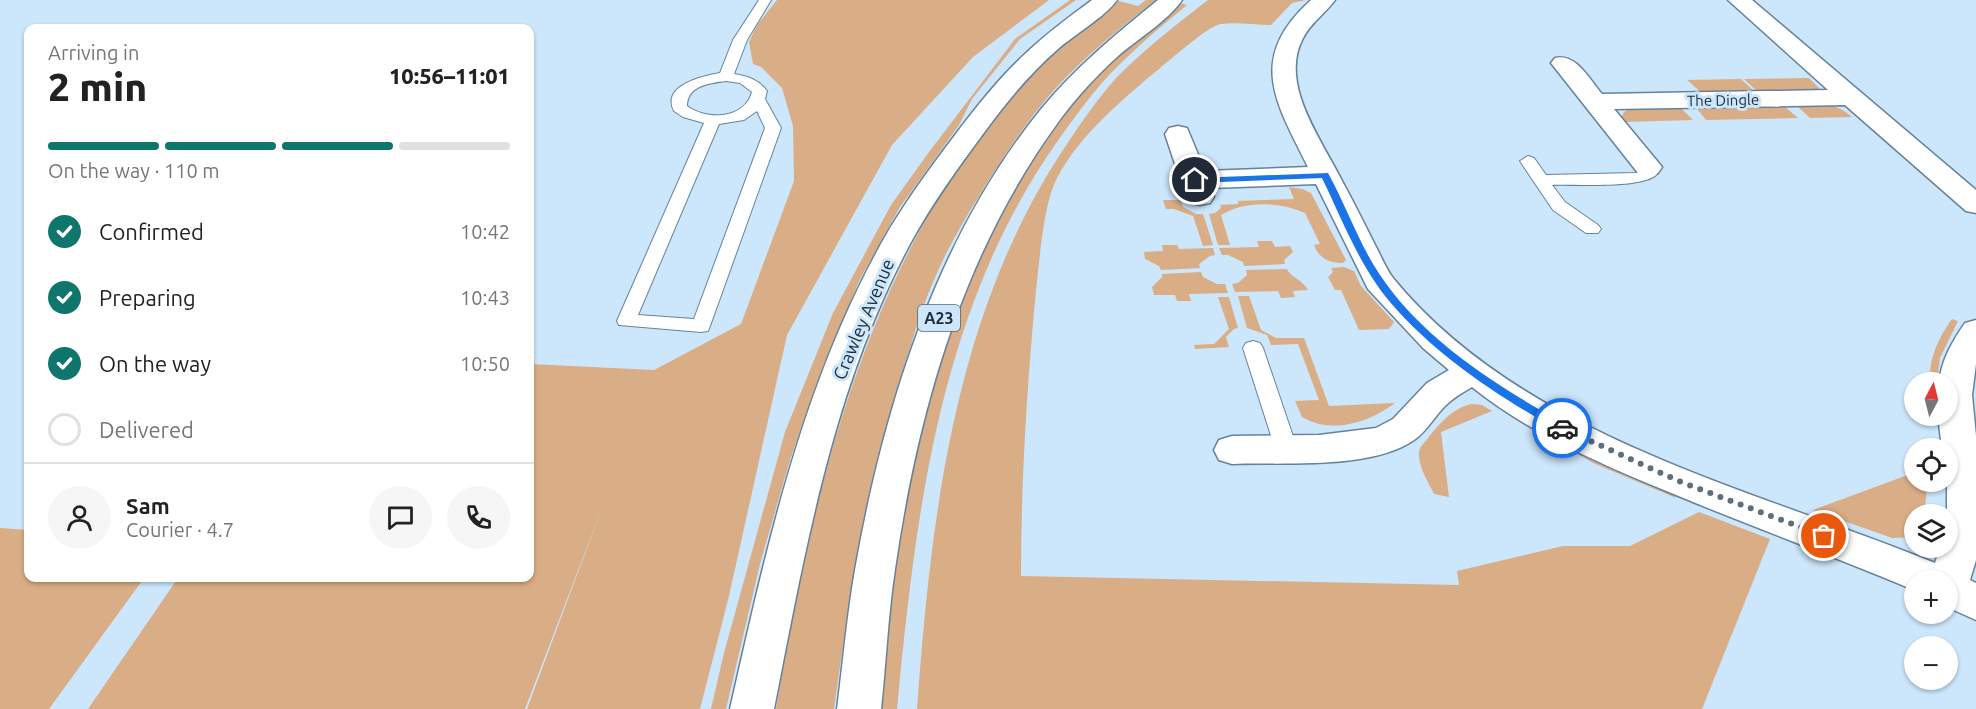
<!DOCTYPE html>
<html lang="en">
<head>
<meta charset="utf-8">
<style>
	body { margin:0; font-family:Ubuntu,sans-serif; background:#f6f6f6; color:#222; height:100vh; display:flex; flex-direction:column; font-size:22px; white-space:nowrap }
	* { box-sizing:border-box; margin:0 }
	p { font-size:20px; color:#767676 }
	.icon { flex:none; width:33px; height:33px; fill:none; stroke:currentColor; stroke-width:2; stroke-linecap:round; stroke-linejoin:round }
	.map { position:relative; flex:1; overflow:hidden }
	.panel { position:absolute; left:24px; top:24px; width:510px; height:558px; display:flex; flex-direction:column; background:#fff; border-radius:12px; box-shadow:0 2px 4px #0004 }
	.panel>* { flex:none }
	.needle { width:39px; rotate:7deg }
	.controls { position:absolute; left:1904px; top:372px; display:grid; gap:12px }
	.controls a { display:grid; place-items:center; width:54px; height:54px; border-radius:50%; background:#fff; box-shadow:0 2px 4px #0004; font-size:30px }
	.pin { position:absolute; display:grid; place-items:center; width:51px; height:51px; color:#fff; margin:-26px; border:3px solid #fff; border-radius:50%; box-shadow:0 2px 6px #0007 }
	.courier { position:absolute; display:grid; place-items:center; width:60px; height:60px; margin:-30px; border:4px solid #1a73e8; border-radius:50%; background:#fff; color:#222; box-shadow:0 2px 8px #0007 }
	.headline em { font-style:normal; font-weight:800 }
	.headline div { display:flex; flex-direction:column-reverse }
	.headline { display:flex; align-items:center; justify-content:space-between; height:102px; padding:0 24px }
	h1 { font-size:39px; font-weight:800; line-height:45px }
	.bar { display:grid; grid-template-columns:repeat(4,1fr); gap:9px 6px; align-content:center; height:72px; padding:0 24px }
	.bar i { height:8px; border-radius:4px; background:#e0e0e0 }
	.bar .current { background:#0f766e }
	.bar p { grid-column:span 4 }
	.line { display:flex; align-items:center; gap:15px; padding:0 24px; border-top:2px solid #e0e0e0 }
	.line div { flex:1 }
	.round { display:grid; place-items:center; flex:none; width:63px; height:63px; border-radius:32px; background:#f6f6f6 }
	ol { padding:0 24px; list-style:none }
	li { display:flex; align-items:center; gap:18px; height:66px }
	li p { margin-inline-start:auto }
	li .icon { padding:6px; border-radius:50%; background:#0f766e; color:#fff; stroke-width:4 }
	li:last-child { color:#767676 }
	li i { width:33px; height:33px; border:3px solid #e0e0e0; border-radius:50% }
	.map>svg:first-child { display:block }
	.green { fill:#d9ad85 }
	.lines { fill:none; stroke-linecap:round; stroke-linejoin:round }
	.lane-casing { stroke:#64839b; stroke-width:2 }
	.street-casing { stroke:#64839b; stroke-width:3 }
	.primary-casing { stroke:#64839b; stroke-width:3 }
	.lane { fill:#fff; fill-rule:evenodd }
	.street { fill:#fff; fill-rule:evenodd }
	.primary { fill:#fff; fill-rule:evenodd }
	.route { fill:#1a73e8 }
	.done { stroke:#5d6e7d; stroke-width:6; stroke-dasharray:0 10.8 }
	.labels { text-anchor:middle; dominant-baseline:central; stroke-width:6; stroke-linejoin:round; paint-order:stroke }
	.far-street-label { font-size:15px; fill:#212e38; stroke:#cce6fc }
	.shield { fill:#cce6fc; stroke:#546573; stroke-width:1.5 }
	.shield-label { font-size:16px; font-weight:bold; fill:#212e38 }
	.street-label { font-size:18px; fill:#212e38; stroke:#cce6fc }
</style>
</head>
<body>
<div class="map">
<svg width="1976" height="709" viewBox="0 0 1976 709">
	<rect width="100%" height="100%" fill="#cce6fc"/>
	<path class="green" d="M 777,0 L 1049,0 L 973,57 L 892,145 L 787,335 L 729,596 L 700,709 L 527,709 L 605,500 L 525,709 L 88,709 L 178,578 L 530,578 L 530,364 L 654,370 L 741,324 L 794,181 L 793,126 L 782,88 L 761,67 L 753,64 L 749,42 L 757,25 Z
		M 1070,0 L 1076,0 L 1020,39 L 972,99 L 959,125 L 900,207 L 859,281 L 815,388 L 790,460 L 760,564 L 726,709 L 711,709 L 724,653 L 785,432 L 833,313 L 891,205 L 929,152 L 1015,39 Z
		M 1146,0 L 1156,0 C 1120,28 1085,56 1054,90 C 1028,119 1006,153 985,186 C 968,214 950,243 937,273 C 923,303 914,336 904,367 C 869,479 850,593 834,709 L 776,709 C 815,477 874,228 1049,58 C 1071,37 1095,19 1119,1 L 1138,6 Z
		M 1208,0 L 1306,0 L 1292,3 L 1271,25 C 1255,25 1237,22 1221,24 C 1208,25 1161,68 1148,78 C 1113,108 1079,137 1057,178 C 1043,205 1040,259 1036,290 C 1027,385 1021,481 1021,576 L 1459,585 L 1457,571 L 1563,546 L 1630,546 L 1699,512 L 1770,539 L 1702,709 L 917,709 C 931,517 954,317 1061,153 C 1078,127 1097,99 1118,76 C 1146,48 1177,24 1208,0 Z
		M 1180,3 L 1187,5 C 1164,24 1140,44 1119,65 C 1096,87 1077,114 1059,139 C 940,306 916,510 897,709 L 881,709 C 888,642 893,573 906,507 C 936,346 991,184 1108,65 C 1130,42 1156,23 1180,3 Z
		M 1809,78 L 1820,89 L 1815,92 L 1760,94 L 1744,79 Z
		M 1741,79 L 1757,94 L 1704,95 L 1687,80 Z
		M 1798,103 C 1819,104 1836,102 1852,117 L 1810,118 L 1797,106 Z
		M 1676,106 L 1682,109 L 1693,120 L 1623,122 L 1621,119 L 1624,112 L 1629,109 Z
		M 1695,106 L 1784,106 L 1798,118 L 1706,120 Z
		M 1289,187 L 1302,189 L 1311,193 L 1346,260 L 1343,263 C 1330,263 1319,259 1314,245 L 1320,244 L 1305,213 C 1279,202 1246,200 1221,215 L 1230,245 L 1218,245 L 1209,214 L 1215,213 L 1221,208 L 1220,205 L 1238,204 L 1238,201 L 1294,199 Z
		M 1163,200 L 1181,200 L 1183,207 L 1196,214 L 1203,214 L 1213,245 L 1203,246 L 1193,216 L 1174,209 L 1166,209 Z
		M 1257,241 L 1272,241 L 1275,247 L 1290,246 L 1293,252 L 1284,260 L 1285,264 L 1244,266 L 1243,262 L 1228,255 L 1222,255 L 1219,248 L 1259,247 Z
		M 1162,245 L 1177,245 L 1179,249 L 1213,248 L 1215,255 L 1210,256 L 1199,264 L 1200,268 L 1161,270 L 1159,266 L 1145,259 L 1144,252 L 1163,251 Z
		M 1344,267 L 1354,271 L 1361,286 L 1394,322 L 1389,329 L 1359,330 L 1341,290 L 1335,290 L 1328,277 L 1333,272 L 1331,268 Z
		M 1287,269 C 1291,278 1301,278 1308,290 L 1293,291 L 1295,297 L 1281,298 L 1278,291 L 1235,292 L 1232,284 L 1238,283 L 1247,275 L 1246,270 Z
		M 1201,272 L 1203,277 L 1217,284 L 1225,284 L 1228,293 L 1189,294 L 1191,301 L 1177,301 L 1175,295 L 1154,295 L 1152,287 L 1162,277 L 1162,274 Z
		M 1238,296 L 1249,296 L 1261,330 L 1276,338 L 1304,338 L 1329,406 L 1395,403 C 1370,422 1332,435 1302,417 L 1295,401 L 1319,400 L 1298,344 L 1271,345 L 1267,335 L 1247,328 Z
		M 1218,297 L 1229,297 L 1238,328 L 1234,329 L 1226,337 L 1229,347 L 1195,349 L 1194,345 L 1214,344 L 1229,329 Z
		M 1952,319 L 1958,321 L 1940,358 L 1937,382 L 1931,382 C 1927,360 1940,336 1952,319 Z
		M 1472,404 L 1482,405 L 1492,411 L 1441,432 L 1449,497 L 1434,494 C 1428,482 1415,461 1420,448 C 1435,430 1448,409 1472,404 Z
		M 1518,420 L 1528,421 L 1671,491 L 1676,498 L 1593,463 Z
		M 1913,473 L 1914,482 L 1928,482 L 1924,514 L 1914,514 L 1914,537 L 1892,538 L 1813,510 Z
		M 0,528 L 28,530 L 28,578 L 144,578 L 49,709 L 0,709 Z"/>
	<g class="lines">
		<g class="lane-casing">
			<path id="lane" d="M 759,0 L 771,0 L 747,40 L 734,74 C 748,76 759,80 767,91 L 765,99 L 781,128 L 710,326 L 708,331 L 701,332 L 619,325 L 617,321 L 704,123 L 683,117 L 674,111 C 661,85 703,76 720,73 L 733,40 ZM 726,81 L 740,83 L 752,92 C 744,119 708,121 687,106 C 687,86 709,83 726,81 ZM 757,111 L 765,128 L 694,319 L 638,315 L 719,124 L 744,120 Z
				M 1528,156 L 1534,158 L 1546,175 L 1636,173 L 1641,172 L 1642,164 L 1654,164 L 1657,174 C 1644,189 1574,184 1552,185 L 1565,202 L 1598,225 L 1601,229 L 1598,233 L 1586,233 L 1553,210 L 1520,161 Z
				M 1253,341 L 1260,343 L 1263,348 L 1297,448 L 1294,454 L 1286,456 L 1278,454 L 1275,448 L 1243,348 L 1246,343 Z"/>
		</g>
		<g class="street-casing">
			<path id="street" d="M 1311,0 L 1335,0 C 1325,14 1310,23 1302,40 C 1280,85 1321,139 1341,179 C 1353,201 1364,223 1375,245 C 1381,256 1386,269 1393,278 C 1523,437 1753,489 1935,563 L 1940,548 L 1947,548 L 1947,448 L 1942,448 L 1938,416 L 1947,416 L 1947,382 L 1939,382 C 1942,359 1952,342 1965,323 L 1976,320 L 1976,364 L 1972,395 L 1976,436 L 1976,560 L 1970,580 L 1976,583 L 1976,620 L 1947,607 L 1947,580 L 1914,580 L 1914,590 C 1831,555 1747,525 1664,490 C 1598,463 1528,432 1472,387 C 1462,393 1453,398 1445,406 C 1434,417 1427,431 1414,440 C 1371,470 1283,462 1232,464 L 1219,460 L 1214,450 L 1219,440 L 1232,436 L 1319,435 L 1376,428 L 1393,419 L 1427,383 L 1449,370 L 1423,348 L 1368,289 L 1316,184 L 1211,188 L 1214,197 L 1210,203 L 1200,205 L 1190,203 L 1186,197 L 1165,134 L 1169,128 L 1178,126 L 1187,128 L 1205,171 L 1308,167 C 1276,102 1246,59 1311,0 Z
				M 1728,0 L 1752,0 L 1976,190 L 1976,213 L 1966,211 L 1845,105 L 1614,109 L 1662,167 L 1658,173 L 1648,175 L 1638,173 L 1555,68 L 1551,63 L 1555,58 C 1576,53 1589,79 1602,94 L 1828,90 Z"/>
		</g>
		<g class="primary-casing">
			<path id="primary" d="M 1092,0 L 1117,0 C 1106,16 1074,35 1058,49 C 1029,74 1005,104 983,134 C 957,169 931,205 910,244 C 833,387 805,551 774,709 L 730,709 C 765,555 799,398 874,257 C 894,218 920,182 946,147 C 970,115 995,82 1025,54 C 1046,34 1069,17 1092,0 Z
				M 1158,0 L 1182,0 C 1168,21 1136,40 1117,57 C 1098,74 1074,100 1059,121 C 963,252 918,410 895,569 C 888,615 886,662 881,709 L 837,709 C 843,663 847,616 855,570 C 884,407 936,238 1042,108 C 1076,67 1116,34 1158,0 Z"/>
		</g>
		<use href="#lane" class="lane"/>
		<use href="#street" class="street"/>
		<use href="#primary" class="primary"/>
	</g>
	<path class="route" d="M 1328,173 C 1344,202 1356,235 1373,264 C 1416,336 1494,384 1566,425 L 1566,430 L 1558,430 C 1498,396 1436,356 1390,302 C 1360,267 1342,219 1322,178 L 1195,183 L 1191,180 L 1195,178 Z"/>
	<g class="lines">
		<path class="done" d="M 1562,428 L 1681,482 L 1824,536"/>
	</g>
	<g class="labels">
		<g class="far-street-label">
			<text transform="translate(1723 100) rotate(-1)">The Dingle</text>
		</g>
		<rect class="shield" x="918" y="305" width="42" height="26" rx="4.5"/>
		<g class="shield-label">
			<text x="939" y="318">A23</text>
		</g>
		<g class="street-label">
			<text transform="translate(863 319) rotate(-67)">Crawley Avenue</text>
		</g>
	</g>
</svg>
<div class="controls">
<a><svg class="needle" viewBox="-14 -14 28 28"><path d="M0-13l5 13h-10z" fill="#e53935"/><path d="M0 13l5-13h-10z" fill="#767676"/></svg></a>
<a><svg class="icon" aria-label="locate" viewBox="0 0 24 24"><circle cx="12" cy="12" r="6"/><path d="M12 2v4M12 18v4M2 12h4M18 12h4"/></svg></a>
<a><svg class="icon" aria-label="layers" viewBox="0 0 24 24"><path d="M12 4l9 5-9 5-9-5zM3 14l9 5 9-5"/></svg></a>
<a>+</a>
<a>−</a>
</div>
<div class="pin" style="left:1824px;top:536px;background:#ea580c"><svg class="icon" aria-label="bag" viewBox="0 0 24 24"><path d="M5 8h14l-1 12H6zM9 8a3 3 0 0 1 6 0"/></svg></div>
<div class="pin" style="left:1195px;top:180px;background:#1f2937"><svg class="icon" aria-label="home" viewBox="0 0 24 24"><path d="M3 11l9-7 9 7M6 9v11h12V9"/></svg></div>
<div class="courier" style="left:1562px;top:428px"><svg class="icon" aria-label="car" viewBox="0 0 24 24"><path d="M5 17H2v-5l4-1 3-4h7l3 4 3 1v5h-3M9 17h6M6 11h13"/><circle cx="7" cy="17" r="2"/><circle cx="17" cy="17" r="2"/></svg></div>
<section class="panel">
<div class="headline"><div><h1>2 min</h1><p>Arriving in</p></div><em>10:56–11:01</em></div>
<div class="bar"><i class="current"></i><i class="current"></i><i class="current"></i><i></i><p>On the way · 110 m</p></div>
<ol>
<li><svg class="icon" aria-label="check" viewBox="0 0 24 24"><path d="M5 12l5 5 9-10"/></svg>Confirmed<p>10:42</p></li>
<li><svg class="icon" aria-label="check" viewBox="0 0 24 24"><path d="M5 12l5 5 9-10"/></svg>Preparing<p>10:43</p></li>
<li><svg class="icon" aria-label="check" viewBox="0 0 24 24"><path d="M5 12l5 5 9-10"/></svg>On the way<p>10:50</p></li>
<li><i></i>Delivered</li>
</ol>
<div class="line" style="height:108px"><a class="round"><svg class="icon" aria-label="person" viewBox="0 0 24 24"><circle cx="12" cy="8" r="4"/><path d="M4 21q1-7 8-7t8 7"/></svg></a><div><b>Sam</b><p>Courier · 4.7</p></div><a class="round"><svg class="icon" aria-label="chat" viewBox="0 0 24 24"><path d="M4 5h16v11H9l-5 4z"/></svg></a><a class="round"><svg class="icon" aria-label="phone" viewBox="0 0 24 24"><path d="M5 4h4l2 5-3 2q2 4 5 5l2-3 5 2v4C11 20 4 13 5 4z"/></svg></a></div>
</section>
</div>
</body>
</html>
